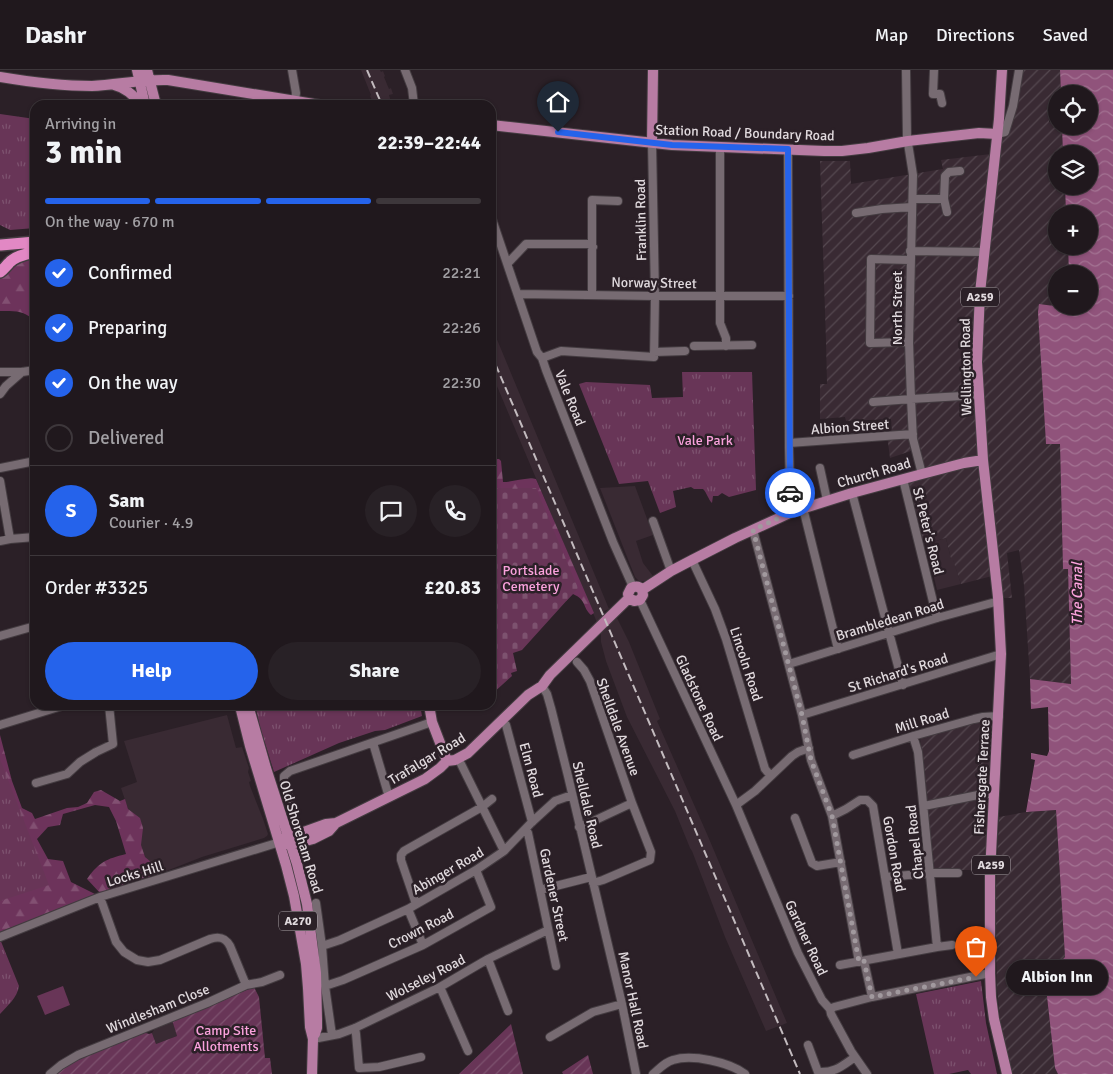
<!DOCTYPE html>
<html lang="en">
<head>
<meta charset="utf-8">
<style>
	body { margin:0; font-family:Signika,sans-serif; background:#282126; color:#f1f3f6; height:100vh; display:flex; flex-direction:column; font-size:19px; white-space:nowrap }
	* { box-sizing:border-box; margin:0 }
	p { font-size:16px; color:#a2a0a4 }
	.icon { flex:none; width:28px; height:28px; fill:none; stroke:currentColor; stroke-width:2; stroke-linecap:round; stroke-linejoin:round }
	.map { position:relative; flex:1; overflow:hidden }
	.drawer { position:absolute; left:30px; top:30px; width:466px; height:610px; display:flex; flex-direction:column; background:#20181d; border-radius:15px; box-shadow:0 1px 4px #0004,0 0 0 1px #3d373b }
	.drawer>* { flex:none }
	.controls { position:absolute; left:1048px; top:15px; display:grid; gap:10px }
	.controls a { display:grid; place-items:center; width:50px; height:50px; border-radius:50%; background:#20181d; box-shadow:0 1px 4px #0004,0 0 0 1px #3d373b; font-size:25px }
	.pin { position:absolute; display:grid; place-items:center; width:42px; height:42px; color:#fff; margin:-51px -21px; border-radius:50% 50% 50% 0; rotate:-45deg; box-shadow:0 0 5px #0007 }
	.pin .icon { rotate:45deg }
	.courier { position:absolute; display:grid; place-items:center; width:50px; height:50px; margin:-25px; border:4px solid #2563eb; border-radius:50%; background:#fff; color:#222; box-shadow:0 1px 6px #0007 }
	.bubble { position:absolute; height:35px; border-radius:18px; background:#20181d; box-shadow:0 1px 4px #0004,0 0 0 1px #3d373b; font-size:16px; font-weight:700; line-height:35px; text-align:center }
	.headline em { font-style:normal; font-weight:700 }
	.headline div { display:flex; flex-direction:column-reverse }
	.headline { display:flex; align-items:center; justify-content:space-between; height:85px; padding:0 15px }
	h1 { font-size:32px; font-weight:700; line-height:38px }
	.bar { display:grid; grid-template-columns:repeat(4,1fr); gap:8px 5px; align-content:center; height:60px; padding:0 15px }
	.bar i { height:6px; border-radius:4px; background:#3d373b }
	.bar .selected { background:#2563eb }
	.bar p { grid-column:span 4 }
	.line { display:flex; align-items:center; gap:12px; padding:0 15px; border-top:1px solid #3d373b }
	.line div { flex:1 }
	.round { display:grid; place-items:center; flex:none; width:52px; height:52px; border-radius:26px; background:#282126 }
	ol { padding:0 15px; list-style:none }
	li { display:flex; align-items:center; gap:15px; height:55px }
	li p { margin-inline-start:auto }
	li .icon { padding:5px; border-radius:50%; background:#2563eb; color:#fff; stroke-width:4 }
	li:last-child { color:#a2a0a4 }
	li i { width:28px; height:28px; border:2px solid #3d373b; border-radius:50% }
	.button { display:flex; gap:10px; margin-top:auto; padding:10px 15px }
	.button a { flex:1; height:58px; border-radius:30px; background:#2563eb; color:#fff; font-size:20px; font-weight:700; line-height:58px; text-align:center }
	.button a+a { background:#282126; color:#f1f3f6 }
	header { display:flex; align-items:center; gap:30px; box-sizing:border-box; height:70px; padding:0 25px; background:#20181d; border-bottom:1px solid #3d373b }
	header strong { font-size:24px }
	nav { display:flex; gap:28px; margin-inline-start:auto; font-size:18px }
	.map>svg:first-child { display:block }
	.built { fill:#392a33 }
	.industrial { fill:url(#industrial-furrows) }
	.grass { fill:#683557 }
	.forest { fill:url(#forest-firs) }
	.cemetery { fill:url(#cemetery-stones) }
	.park { fill:url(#park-tufts) }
	.garden { fill:url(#garden-furrows) }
	.water { fill:url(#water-waves) }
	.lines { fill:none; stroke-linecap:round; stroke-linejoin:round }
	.minor-casing { stroke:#443c41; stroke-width:10 }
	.major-casing { stroke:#443c41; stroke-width:12 }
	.highway-casing { stroke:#443c41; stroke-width:14 }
	.minor { stroke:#776b72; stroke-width:8 }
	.major { stroke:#b77ca3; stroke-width:10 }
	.highway { stroke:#e288c4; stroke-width:11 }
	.rail { stroke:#c3bbbf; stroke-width:2; stroke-dasharray:8 4; stroke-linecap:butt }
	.done { stroke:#a1999e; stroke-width:5; stroke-dasharray:0 9 }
	.route { stroke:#2563eb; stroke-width:6 }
	.labels { text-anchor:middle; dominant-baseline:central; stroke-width:5; stroke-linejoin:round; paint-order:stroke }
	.shield { fill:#2b2027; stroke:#aaa2a7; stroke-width:1 }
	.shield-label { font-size:12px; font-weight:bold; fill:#e1dade }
	.street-label { font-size:14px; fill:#e1dade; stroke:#2b2027 }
	.park-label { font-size:14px; fill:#faa1dc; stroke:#2b2027 }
	.water-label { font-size:15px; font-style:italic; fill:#fda3de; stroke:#2b2027 }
</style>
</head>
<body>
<header>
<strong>Dashr</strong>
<nav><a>Map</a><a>Directions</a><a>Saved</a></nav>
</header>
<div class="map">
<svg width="1113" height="1004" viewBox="0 0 1113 1004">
	<defs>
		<pattern id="industrial-furrows" width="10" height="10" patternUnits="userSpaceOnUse" patternTransform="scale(1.25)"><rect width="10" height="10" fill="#392a33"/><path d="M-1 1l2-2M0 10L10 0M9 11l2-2" fill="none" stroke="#554850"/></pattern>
		<pattern id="forest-firs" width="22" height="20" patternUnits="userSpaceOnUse" patternTransform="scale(1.25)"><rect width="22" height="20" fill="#6d335b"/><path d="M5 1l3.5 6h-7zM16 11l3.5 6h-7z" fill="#825072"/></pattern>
		<pattern id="cemetery-stones" width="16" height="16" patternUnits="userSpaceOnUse" patternTransform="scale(1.25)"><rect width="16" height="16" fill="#683557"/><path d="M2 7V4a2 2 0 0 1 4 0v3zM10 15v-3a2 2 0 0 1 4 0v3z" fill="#7d526f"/></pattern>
		<pattern id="park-tufts" width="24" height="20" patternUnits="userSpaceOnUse" patternTransform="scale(1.25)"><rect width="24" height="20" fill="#683557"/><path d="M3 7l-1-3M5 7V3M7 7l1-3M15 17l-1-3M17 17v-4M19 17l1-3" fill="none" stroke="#7d526f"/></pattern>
		<pattern id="garden-furrows" width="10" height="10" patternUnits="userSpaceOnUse" patternTransform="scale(1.25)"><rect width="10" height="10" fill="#683557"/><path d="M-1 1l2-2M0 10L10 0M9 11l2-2" fill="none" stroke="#7d526f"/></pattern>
		<pattern id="water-waves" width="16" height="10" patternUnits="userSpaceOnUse" patternTransform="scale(1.25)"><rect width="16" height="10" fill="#90537b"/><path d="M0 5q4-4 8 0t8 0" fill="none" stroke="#a47393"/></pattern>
	</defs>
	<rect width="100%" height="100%" fill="#2b2027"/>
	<path class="built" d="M 361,0 L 380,0 L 381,2 L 383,1 L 385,6 L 384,7 L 389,19 L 391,18 L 393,24 L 389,25 L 392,35 L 374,35 L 370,26 L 371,25 Z
		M 491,251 L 496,267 L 609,539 L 604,541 L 609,555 L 617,548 L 629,572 L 660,649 L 657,651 L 707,764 L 787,953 L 766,961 L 725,867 L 692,781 L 690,778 L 675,741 L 627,647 L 606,591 L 601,572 L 601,562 L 491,302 Z
		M 491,318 L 493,322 L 494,390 L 491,391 Z
		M 635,416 L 653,465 L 636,471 L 643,493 L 653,506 L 645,511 L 640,512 L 635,507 L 600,418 Z
		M 946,468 L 951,489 L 953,489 L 961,514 L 937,520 L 926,474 Z
		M 227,645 L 236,678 L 242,677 L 249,698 L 248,702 L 251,711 L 249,712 L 250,716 L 263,749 L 268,764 L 267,766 L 264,768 L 202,787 L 151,807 L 121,718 L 137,712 L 124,671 Z
		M 172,950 L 177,966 L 156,974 L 152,963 L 155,958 Z"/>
	<path class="industrial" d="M 1022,0 L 1060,0 L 1061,24 L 1056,24 L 1056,43 L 1049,44 L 1049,52 L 1056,52 L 1056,58 L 1062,58 L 1063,84 L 1056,84 L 1056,116 L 1065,116 L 1066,144 L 1056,144 L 1056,176 L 1068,176 L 1069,204 L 1056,204 L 1056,236 L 1070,236 L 1070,237 L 1039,243 L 1046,374 L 1060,374 L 1063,499 L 1068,498 L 1071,614 L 1030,609 L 1024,515 L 1019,480 L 1007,483 L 1012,528 L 1004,528 L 1000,504 L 961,514 L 953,490 L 951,489 L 946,468 L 921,475 L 904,414 L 921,409 L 914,384 L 911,381 L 890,388 L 887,365 L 892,365 L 891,349 L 846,351 L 845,347 L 820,349 L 820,314 L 827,314 L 826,271 L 820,91 L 850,91 L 851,114 L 943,99 L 941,90 L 991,84 L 1005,62 Z
		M 994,650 L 992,718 L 930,732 L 926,730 L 920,667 L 980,651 Z
		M 981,728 L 985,728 L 990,735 L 988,800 L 932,800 L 926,739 Z
		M 1056,740 L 1065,887 L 1063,889 L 1043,891 L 1055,998 L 1058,1004 L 1013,1004 L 1005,975 L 1000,949 L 997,919 L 995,836 L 999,747 L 1026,742 Z"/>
	<path class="grass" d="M 63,916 L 70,935 L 45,945 L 37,926 Z"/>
	<path class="forest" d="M 35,188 L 35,249 L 32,249 C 24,240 11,241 0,241 L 0,205 L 18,190 Z
		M 495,389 L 499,389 L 501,391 L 503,412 C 514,412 525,407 536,409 L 594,543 L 591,545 C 582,537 587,530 573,524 L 566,531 L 491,439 L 497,425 L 494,406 Z
		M 0,665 L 12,711 L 22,738 L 32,743 L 35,749 L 67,738 L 78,737 L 87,733 L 94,722 L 101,720 L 120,731 L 125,729 L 128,739 L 140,748 L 143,758 L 141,775 L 145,787 L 151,792 L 155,803 C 150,808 144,809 138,808 L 133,811 L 100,823 L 87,809 C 99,792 106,789 126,784 L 116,751 L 109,737 L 95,735 L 63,744 L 60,755 L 48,757 L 37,769 L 48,789 L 63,791 L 71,812 L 95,824 L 0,862 Z"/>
	<path class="cemetery" d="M 496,418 L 536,418 L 578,518 L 522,580 L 513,583 L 517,601 L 511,603 L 512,606 L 492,624 L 493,628 L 491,628 L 491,419 Z"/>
	<path class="park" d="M 0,44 L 35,49 L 35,158 L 10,160 L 0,155 Z
		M 682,302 L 752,302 L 756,420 L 729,427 L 722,423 L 718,426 L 713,426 L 712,433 C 708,429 707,423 703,419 L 694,419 L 691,417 L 673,421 L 676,437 L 660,443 L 648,411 L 619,414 L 579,314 L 586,312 L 650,315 L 652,328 L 683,327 Z
		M 255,635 L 420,635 L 422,646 L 385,660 L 375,661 L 339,673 L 274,702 L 260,657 Z
		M 0,689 L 49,815 L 0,831 Z
		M 0,869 L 19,916 C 17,928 8,935 0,944 Z
		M 981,911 L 986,953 L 997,1004 L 971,1004 L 968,1000 L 949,1004 L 934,1004 L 916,924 Z"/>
	<path class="garden" d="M 254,917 L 259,927 L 265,988 L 270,988 L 272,1004 L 57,1004 L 60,998 L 71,992 L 143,962 L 149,964 L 152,963 L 156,974 L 177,966 L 172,950 Z
		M 511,954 L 523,1004 L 459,1004 Z
		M 588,985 L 593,1004 L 563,1004 L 562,1002 Z"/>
	<path class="water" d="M 1060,0 L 1113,0 L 1113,1004 L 1058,1004 L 1055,998 L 1043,891 L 1063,889 L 1065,887 L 1056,740 L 1026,742 L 1035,690 L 1031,689 L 1031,683 L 1047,686 L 1049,681 L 1048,637 L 1031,639 L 1030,609 L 1071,614 L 1068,499 L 1063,499 L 1060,374 L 1046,374 L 1038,242 L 1039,234 L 1069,238 L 1070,236 L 1089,236 L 1089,204 L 1069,204 L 1068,176 L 1089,176 L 1089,144 L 1066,144 L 1065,116 L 1089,116 L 1089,84 L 1063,84 L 1062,58 L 1056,58 L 1056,55 L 1089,56 L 1089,24 L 1061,24 Z"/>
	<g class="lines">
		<g class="minor-casing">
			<path id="minor" d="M 292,0 L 296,23 L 295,30
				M 405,0 L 412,18 L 414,35
				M 906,0 L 907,67 L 913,105 L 909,272 L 911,329 L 913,369 L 922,404
				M 934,0 L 933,24 L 940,24 L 942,33
				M 997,64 L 1005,62 L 1013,36 L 1019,0
				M 720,77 L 720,253 L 726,268 L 726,276
				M 788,79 L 789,378 L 790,420 L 792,442
				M 913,129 L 944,129 L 947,142
				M 944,129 L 945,106 L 949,102 L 960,101
				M 856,143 L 882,139 L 912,137
				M 491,146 L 537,282 L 542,288 L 546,300 L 613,472 L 633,517
				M 910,181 L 985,182
				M 508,193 L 526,174 L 589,174 L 593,177
				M 518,224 L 655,226 L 789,226
				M 592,225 L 592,130 L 618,131
				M 909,272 L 870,273 L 871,189 L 910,190
				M 694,276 L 752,275
				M 654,282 L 685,281
				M 542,288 L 561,281 L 654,287 L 655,226 L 652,73
				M 0,302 L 22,302 L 35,300
				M 0,324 L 6,316 L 22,302
				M 873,332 L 911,329 L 979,325
				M 789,373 L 913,364
				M 0,398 L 35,391
				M 820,398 L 827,430
				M 903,409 L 937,548
				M 0,411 L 10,469
				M 852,423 L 903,615
				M 803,438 L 838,579
				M 653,451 L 671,501
				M 753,460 L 802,645 L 811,690 L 832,746 L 859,892
				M 0,471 L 10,469 L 35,467
				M 692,490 L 715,539 L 726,569 L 765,699 L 771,706
				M 640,530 L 736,735 L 798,883 L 822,930 L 830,939 L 831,944 L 851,981 L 867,1004
				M 0,566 L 35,556
				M 577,592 L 584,600 L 590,611 L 632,733
				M 789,594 L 937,548 L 999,531
				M 542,616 L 547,624 L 551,638 L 568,706 L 622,934 L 636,1004
				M 802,645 L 1001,584
				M 0,655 L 65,635
				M 506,655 L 532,752
				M 913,666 L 918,682 L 937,877
				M 373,673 L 389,727
				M 853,685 L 913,666 L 974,649 L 983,647 L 999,646
				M 461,694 L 504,781
				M 36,713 L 67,704 L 80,692 L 96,682 L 113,674 L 109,635
				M 736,735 L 755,721 L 792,686 L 798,682 L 809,678
				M 924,736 L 983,724 L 995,724
				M 294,744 L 284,711 L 284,706 L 290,701 L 432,652
				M 832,746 L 846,739 L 860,730 L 867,730 L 873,736 L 898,884
				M 795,748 L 812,793 L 817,796 L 841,792
				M 579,757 L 587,754 L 632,733 L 651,782 L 650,790 L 603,810 L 593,813
				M 526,760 L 528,763 L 556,896
				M 886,807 L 931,803 L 958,803
				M 540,820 L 591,807
				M 100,827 L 116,872 L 124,882 L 137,890 L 148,892 L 160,890 L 210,869 C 219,866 225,867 230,876 L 246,915
				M 316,833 L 322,876 L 325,916 L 332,965
				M 416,834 L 401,790 L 401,785 L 404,781 L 482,737 L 492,729
				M 408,839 L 423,875
				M 0,867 L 100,827 L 280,772
				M 322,876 L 340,870 L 408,839 L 476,800 L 504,781 L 532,752 L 555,731 L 572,725
				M 488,889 L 508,941
				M 864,891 L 872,927
				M 840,895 L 937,877 L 952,875
				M 325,916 L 343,910 L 423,875 L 491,837 L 476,800
				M 440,917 L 468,981
				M 830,939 L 834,937 L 872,927 L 990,903
				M 355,958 L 356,964 L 359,998 L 379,997 L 421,987
				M 550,967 L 593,942 L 622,934
				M 313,969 L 339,964 L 355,958 L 440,917 L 488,889 L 548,860
				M 808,975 L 818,1002 C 835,1003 842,996 855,987
				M 50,1004 L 61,995 L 78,985 L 207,933 L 246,915 L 262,912 L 280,905
				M 653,1004 C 659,999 665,992 673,990 C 692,984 729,992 745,1004"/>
		</g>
		<g class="major-casing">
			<path id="major" d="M 137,0 L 145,35
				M 147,0 L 156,35
				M 1002,0 L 999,49 L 980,223 L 977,292 L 983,390 L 998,527 L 1001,584 L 990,804 L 990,903 L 991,927 L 994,949 L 1007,1004
				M 0,7 C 30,12 61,16 92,16 C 117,15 142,9 168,10 L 320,35
				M 114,15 C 126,18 134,25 141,35
				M 491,55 L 672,75 L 824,81 L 842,81 L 868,78 L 908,71 L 979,63 L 997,64
				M 652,73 L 653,0
				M 642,520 L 671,501 L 692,490 L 735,468 L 792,442 L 852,423 L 922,404 L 964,393 L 983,390
				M 629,528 L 628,524 L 631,518 C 635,516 639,516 642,520
				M 629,528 L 634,531 L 640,530 L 643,525 L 642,520
				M 241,635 L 241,640 L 250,676 L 286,795 L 294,826 L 306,894 L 308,918 L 310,957 L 313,969 L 312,1004
				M 248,635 L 266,698 L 297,794 L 307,834 L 316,903 L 317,949 L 317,958 L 315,964
				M 429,635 L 432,652 L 447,691
				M 284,768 L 288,765 L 301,763 L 326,754 L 336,753
				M 280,772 L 291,775 L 313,769 L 329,761 L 336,753 L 425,709 L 440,698 L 447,691 L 455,690 L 468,683 L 528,625 L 542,616 L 550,605 L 629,528"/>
		</g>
		<g class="highway-casing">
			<path id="highway" d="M 1,175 L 35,172
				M 0,202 C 4,199 6,196 9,193 C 15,186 26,184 35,182"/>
		</g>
		<use href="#minor" class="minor"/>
		<use href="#major" class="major"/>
		<use href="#highway" class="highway"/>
		<path class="rail" d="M 367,0 L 382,35
			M 491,284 L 800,1004"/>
	</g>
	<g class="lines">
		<path class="done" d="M 790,423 L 792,442 L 753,460 L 802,645 L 811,690 L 832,746 L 859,892 L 864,891 L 872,927 L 976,907"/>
		<path class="route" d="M 558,62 L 672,75 L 788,79 L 790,423"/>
	</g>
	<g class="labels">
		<g class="shield">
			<rect x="961" y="217.5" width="38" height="19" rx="4"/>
			<rect x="972" y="785.5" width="38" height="19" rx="4"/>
			<rect x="279" y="841.5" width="38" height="19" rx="4"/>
		</g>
		<g class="shield-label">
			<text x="980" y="227">A259</text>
			<text x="991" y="795">A259</text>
			<text x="298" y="851">A270</text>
		</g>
		<g class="street-label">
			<text transform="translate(745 63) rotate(2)">Station Road / Boundary Road</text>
			<text transform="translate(641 150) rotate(-91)">Franklin Road</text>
			<text transform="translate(654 213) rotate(1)">Norway Street</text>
			<text transform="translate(897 238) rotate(-90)">North Street</text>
			<text transform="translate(966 297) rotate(-91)">Wellington Road</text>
			<text transform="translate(570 328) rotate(68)">Vale Road</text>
			<text transform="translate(850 357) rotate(-4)">Albion Street</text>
			<text transform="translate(874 403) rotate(-16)">Church Road</text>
			<text transform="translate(928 461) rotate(76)">St Peter's Road</text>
			<text transform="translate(890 550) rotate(-17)">Brambledean Road</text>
			<text transform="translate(746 594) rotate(72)">Lincoln Road</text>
			<text transform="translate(898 603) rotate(-17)">St Richard's Road</text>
			<text transform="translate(699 628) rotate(65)">Gladstone Road</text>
			<text transform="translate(922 651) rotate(-17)">Mill Road</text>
			<text transform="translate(618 657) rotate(70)">Shelldale Avenue</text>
			<text transform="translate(427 689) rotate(-31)">Trafalgar Road</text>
			<text transform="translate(531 700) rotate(75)">Elm Road</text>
			<text transform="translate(982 707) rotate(-87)">Fishersgate Terrace</text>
			<text transform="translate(587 735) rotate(77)">Shelldale Road</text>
			<text transform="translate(301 767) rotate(73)">Old Shoreham Road</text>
			<text transform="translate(915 772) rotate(-96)">Chapel Road</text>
			<text transform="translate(894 784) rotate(80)">Gordon Road</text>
			<text transform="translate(448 801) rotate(-30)">Abinger Road</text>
			<text transform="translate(135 804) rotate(-17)">Locks Hill</text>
			<text transform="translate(554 825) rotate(78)">Gardener Street</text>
			<text transform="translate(421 859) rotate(-27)">Crown Road</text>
			<text transform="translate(806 868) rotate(65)">Gardner Road</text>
			<text transform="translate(426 908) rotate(-27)">Wolseley Road</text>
			<text transform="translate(633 930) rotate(78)">Manor Hall Road</text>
			<text transform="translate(158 939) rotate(-22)">Windlesham Close</text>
		</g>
		<g class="park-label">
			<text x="705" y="370">Vale Park</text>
			<text x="531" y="500">Portslade<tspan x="531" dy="16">Cemetery</tspan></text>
			<text x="226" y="960">Camp Site<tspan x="226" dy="16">Allotments</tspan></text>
		</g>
		<g class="water-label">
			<text transform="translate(1077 524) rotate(-90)">The Canal</text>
		</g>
	</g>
</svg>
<div class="controls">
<a><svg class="icon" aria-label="locate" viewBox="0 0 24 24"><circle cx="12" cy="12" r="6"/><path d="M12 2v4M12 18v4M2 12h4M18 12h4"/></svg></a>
<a><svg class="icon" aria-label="layers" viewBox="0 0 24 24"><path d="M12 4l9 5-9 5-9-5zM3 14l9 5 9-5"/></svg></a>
<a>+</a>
<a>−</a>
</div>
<div class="pin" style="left:976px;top:907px;background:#ea580c"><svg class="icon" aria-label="bag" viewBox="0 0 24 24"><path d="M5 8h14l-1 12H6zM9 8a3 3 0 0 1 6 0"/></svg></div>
<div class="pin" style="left:558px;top:62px;background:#1f2937"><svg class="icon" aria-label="home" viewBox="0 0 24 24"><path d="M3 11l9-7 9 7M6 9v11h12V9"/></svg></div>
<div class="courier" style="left:790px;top:423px"><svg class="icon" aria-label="car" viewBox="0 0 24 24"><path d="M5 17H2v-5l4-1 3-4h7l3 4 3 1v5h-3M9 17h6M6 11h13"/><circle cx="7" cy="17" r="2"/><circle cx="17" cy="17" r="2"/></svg></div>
<div class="bubble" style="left:1006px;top:890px;width:102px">Albion Inn</div>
<section class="drawer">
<div class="headline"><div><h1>3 min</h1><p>Arriving in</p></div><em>22:39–22:44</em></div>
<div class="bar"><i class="selected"></i><i class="selected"></i><i class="selected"></i><i></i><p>On the way · 670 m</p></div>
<ol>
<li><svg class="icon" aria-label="check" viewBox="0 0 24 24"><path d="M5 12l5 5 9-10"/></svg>Confirmed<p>22:21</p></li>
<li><svg class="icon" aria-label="check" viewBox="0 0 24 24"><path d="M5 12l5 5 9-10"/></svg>Preparing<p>22:26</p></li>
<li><svg class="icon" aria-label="check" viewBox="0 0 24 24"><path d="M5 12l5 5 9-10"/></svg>On the way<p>22:30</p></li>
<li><i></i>Delivered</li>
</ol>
<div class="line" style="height:90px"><b class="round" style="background:#2563eb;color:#fff">S</b><div><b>Sam</b><p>Courier · 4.9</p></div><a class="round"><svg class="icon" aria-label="chat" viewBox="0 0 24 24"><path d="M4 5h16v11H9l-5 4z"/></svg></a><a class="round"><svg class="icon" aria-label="phone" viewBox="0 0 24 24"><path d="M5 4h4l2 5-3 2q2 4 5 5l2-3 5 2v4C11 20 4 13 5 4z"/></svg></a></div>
<div class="line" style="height:65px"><div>Order #3325</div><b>£20.83</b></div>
<div class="button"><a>Help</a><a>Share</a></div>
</section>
</div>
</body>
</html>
